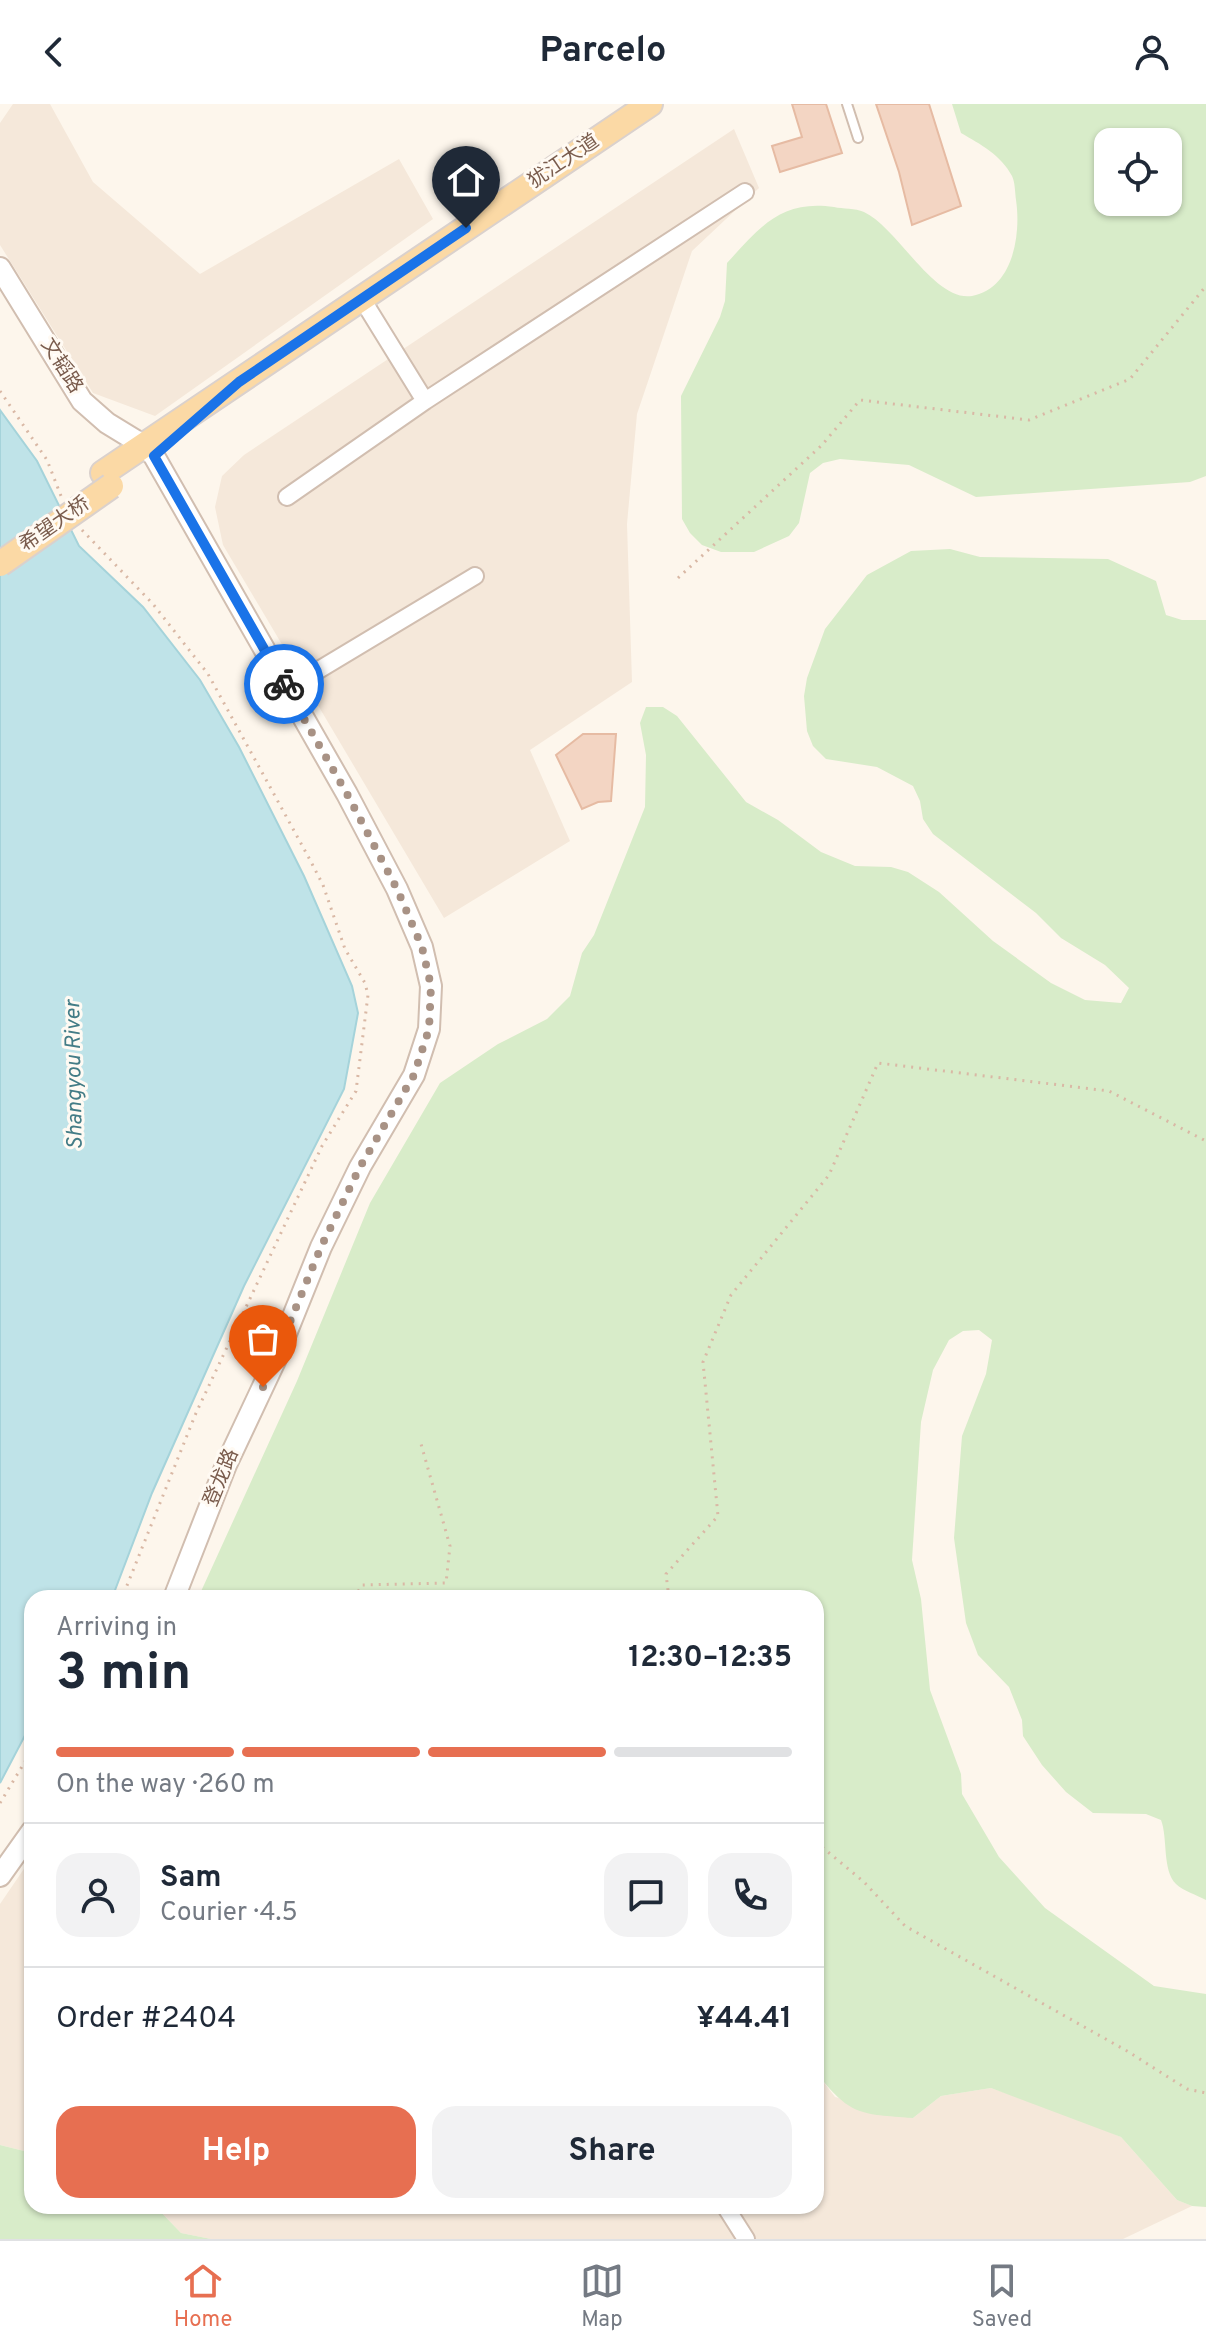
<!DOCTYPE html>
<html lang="en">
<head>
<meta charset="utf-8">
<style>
	body { margin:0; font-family:Overpass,"Noto Sans SC",sans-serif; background:#f2f2f3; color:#1f2937; height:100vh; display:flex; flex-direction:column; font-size:30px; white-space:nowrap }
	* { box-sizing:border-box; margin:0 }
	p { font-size:26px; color:#747a83 }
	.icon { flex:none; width:44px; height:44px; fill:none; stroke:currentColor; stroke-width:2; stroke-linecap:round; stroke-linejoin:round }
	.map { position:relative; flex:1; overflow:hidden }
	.details { position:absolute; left:24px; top:1486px; width:800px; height:624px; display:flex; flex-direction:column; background:#fff; border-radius:24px; box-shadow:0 2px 6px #0004 }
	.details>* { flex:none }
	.tools { position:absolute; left:1094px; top:24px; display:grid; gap:16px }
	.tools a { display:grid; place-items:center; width:88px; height:88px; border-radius:16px; background:#fff; box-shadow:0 2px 6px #0004; font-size:40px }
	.pin { position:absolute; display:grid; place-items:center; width:68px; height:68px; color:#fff; margin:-82px -34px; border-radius:50% 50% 50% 0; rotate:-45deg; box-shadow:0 0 8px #0007 }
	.pin .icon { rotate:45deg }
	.courier { position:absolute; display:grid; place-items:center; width:80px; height:80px; margin:-40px; border:6px solid #1a73e8; border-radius:50%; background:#fff; color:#222; box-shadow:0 2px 10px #0007 }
	.head em { font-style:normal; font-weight:700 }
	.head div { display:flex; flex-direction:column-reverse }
	.head { display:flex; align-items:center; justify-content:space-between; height:136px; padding:0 32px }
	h1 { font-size:52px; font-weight:700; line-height:60px }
	.bar { display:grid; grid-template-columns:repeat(4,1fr); gap:12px 8px; align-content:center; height:96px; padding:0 32px }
	.bar i { height:10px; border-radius:6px; background:#e0e1e3 }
	.bar .on { background:#e76f51 }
	.bar p { grid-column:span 4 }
	.line { display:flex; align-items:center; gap:20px; padding:0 32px; border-top:2px solid #e0e1e3 }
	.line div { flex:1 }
	.round { display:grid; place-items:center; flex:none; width:84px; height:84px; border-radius:24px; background:#f2f2f3 }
	.cta { display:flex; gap:16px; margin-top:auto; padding:16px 32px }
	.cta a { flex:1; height:92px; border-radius:24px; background:#e76f51; color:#fff; font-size:32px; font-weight:700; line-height:92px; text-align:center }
	.cta a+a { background:#f2f2f3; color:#1f2937 }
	header { display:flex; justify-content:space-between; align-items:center; height:104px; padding:0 32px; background:#fff; font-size:36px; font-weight:700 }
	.menu { display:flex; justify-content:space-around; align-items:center; height:112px; border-top:2px solid #e0e1e3; background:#fff; font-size:22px; color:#747a83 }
	.menu a { display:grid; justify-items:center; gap:4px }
	.menu .on { color:#e76f51 }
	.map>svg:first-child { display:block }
	.residential { fill:#f5e8da }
	.green { fill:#d8ecc9; fill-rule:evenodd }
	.water { fill:#bfe3e8; stroke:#a5d3da; stroke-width:2 }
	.building { fill:#f3d5c3; stroke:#e6bba3; stroke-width:2 }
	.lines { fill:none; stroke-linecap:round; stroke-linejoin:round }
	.service-casing { stroke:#d1beb0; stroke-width:12 }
	.minor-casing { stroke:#d1beb0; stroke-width:20 }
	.tertiary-casing { stroke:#d1beb0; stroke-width:24 }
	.primary-casing { stroke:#dad1cd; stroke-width:28 }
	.path { stroke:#d9b8a5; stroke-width:3; stroke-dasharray:2 6; stroke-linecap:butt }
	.service { stroke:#fff; stroke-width:8 }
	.minor { stroke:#fff; stroke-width:16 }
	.tertiary { stroke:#fff; stroke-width:20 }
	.primary { stroke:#fbd9a5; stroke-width:24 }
	.primary-bridge-casing { stroke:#dad1cd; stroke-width:28; stroke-linecap:butt }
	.primary-bridge { stroke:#fbd9a5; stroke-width:24 }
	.done { stroke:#a89285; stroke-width:8; stroke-dasharray:0 14.4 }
	.route { stroke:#1a73e8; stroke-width:10 }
	.labels { text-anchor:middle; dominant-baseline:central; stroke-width:6; stroke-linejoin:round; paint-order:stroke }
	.street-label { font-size:20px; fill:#7a5c4d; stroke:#fffaf3 }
	.water-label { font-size:22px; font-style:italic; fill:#437c86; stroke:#fffaf3 }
</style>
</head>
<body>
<header><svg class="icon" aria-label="back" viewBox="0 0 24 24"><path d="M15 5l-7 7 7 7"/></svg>Parcelo<svg class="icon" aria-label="person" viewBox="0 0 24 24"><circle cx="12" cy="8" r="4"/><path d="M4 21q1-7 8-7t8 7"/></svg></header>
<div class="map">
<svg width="1206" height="2135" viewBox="0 0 1206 2135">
	<rect width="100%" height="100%" fill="#fdf6ec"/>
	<path class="residential" d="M 13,0 L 50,0 L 93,78 L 200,170 L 399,55 L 433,115 L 155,312 L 93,289 L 0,141 L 0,19 Z
		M 734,25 L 759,84 L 692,147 L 637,310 L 627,420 L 632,578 L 530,646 L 570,737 L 444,814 L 223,441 L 215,403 L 222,372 L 244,351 Z
		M 32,1753 L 32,2049 L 0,2041 L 0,1800 Z
		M 816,1968 L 835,1993 L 913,2014 L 941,1992 L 991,1984 L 1072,2012 L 1121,2033 L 1177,2096 L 1192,2102 L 1123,2135 L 211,2135 L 181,2129 L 155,2102 L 816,2102 Z"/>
	<path class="green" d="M 952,0 L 1206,0 L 1206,372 L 1190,378 L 976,393 L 909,361 L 840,355 L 823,359 L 810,369 L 799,419 L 789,432 L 754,448 L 721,448 L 702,441 L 690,429 L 682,415 L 681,292 L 720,213 L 725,197 L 727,159 C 759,124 781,95 834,103 C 843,105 855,104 864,108 C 898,124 934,198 972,192 C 1014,184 1021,129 1016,96 C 1015,88 1015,78 1012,72 C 1001,51 980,40 961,29 ZM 1108,38 L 1168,38 L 1168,98 L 1108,98 Z
		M 950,445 L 980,453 L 1108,455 L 1156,477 L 1166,511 L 1182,516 L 1206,516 L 1206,1796 C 1197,1791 1183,1787 1176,1780 C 1162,1766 1168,1734 1161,1716 L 1146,1710 L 1093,1709 L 1066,1688 L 1042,1661 L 1023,1632 L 1022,1616 L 1009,1583 L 978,1551 L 966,1519 L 954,1434 L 962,1332 L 986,1270 L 992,1236 L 979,1226 L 963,1227 L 949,1236 L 933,1266 L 921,1318 L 912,1456 L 921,1495 L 930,1586 L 961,1670 L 962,1690 L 999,1753 L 1045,1804 L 1154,1882 L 1206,1890 L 1206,2103 L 1192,2102 L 1177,2096 L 1121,2033 L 991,1984 L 941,1992 L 913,2014 C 860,2010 850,2012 816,1968 L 816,1494 L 198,1494 L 297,1277 L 370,1099 L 440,979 L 498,940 L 547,915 L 570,892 L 582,849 L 594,831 L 645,703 L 646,651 L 640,619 L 646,603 L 663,603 L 677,612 L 746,698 L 778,716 L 821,748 L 855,762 L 891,763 L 908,768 L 939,788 L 993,837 L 1051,879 L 1085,896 L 1121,899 L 1129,884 L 1105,861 L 1061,834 L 1036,809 L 933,730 L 923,715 L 920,697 L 913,682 L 877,663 L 826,655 L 813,642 L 807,627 L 804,592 L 807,574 L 825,525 L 867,471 L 911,447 Z
		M 0,2041 L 32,2049 L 32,2102 L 155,2102 L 181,2129 L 211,2135 L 0,2135 Z"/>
	<path class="water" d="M 0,306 L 37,357 L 79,442 L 143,503 L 200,576 L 239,643 L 304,772 L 352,882 L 358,909 L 344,985 L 244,1182 L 152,1389 L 112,1494 L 32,1494 L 32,1618 L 0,1679 Z"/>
	<path class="building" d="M 792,0 L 826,0 L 842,49 L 780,68 L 772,42 L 802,33 Z
		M 876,0 L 929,0 L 961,102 L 912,121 L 899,68 Z
		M 583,630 L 616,630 L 611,697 L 598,698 L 582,705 L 556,651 Z"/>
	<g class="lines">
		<g class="service-casing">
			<path id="service" d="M 847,0 L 858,34"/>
		</g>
		<g class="minor-casing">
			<path id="minor" d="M 362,195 L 425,297 L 745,88
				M 287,393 L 425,297
				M 287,585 L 475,472
				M 725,2102 L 746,2135"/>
		</g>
		<g class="tertiary-casing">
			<path id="tertiary" d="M 0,164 L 82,297 L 107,319 L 143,341 L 154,352 L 347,690 L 397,785 L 422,843 L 431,882 L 429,925 L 414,971 L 360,1063 L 321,1143 L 275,1257 L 226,1361 L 174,1494
				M 0,1772 L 32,1727"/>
		</g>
		<g class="primary-casing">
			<path id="primary" d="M 103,369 L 650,0"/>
		</g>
		<path class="path" d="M 0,287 L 47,356 L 61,392
			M 82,426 L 153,500 L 208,570 L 309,754 L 323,781 L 345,845 L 365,879 L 368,891 L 356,987 L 322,1042 L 196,1309 L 122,1494
			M 678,474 L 822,341 L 860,296 L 1029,316 L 1130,275 L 1206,182
			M 354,1494 L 362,1481 L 446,1479 L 450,1442 L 421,1340
			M 669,1494 L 666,1470 L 718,1412 L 703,1258 L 731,1191 L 829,1071 L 878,959 L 1109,987 L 1206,1037
			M 0,1699 L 32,1646
			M 816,1738 L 864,1778 L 905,1822 L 1127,1947 L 1187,1985 L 1206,1989"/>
		<use href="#service" class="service"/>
		<use href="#minor" class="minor"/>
		<use href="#tertiary" class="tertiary"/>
		<use href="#primary" class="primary"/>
		<g class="primary-bridge-casing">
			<path id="primary-bridge" d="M 0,460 L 111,382"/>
		</g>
		<use href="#primary-bridge" class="primary-bridge"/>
	</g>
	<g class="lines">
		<path class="done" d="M 263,1283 L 321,1143 L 360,1063 L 414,971 L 429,925 L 431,882 L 422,843 L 397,785 L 347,690 L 284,580"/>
		<path class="route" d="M 284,580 L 154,352 L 239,278 L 466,124"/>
	</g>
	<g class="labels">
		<g class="street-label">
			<text transform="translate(564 58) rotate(-34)">犹江大道</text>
			<text transform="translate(61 262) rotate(58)">文韬路</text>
			<text transform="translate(55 421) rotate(-35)">希望大桥</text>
			<text transform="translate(222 1374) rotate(-68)">登龙路</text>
		</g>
		<g class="water-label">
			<text transform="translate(75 971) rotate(-91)">Shangyou River</text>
		</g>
	</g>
</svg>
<div class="tools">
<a><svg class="icon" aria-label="locate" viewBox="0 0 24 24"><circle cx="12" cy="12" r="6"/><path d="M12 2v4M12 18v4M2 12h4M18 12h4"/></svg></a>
</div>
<div class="pin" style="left:263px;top:1283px;background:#ea580c"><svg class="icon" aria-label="bag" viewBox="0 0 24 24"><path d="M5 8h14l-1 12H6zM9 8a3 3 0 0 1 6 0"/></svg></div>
<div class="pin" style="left:466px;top:124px;background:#1f2937"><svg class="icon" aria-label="home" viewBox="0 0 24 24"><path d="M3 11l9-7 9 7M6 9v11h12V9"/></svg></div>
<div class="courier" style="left:284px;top:580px"><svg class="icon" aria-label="bike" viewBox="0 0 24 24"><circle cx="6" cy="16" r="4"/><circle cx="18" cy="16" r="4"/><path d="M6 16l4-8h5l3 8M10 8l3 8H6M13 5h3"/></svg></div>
<section class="details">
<div class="head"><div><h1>3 min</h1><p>Arriving in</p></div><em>12:30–12:35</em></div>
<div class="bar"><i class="on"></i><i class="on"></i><i class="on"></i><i></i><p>On the way · 260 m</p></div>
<div class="line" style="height:144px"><a class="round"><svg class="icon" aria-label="person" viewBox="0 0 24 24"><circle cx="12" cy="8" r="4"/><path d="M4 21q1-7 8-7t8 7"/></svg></a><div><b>Sam</b><p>Courier · 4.5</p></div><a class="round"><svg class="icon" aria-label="chat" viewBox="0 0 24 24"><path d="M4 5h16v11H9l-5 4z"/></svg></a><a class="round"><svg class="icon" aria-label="phone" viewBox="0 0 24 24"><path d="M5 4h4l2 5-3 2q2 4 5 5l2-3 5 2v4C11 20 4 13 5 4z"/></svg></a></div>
<div class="line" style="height:104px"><div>Order #2404</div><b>¥44.41</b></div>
<div class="cta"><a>Help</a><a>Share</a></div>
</section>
</div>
<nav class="menu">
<a class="on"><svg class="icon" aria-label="home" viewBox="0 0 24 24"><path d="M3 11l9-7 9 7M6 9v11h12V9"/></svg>Home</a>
<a><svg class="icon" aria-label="map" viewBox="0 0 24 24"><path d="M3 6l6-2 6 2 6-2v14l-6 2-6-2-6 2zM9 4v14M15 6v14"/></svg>Map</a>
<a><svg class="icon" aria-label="saved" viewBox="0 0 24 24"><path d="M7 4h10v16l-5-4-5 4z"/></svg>Saved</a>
</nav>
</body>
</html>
